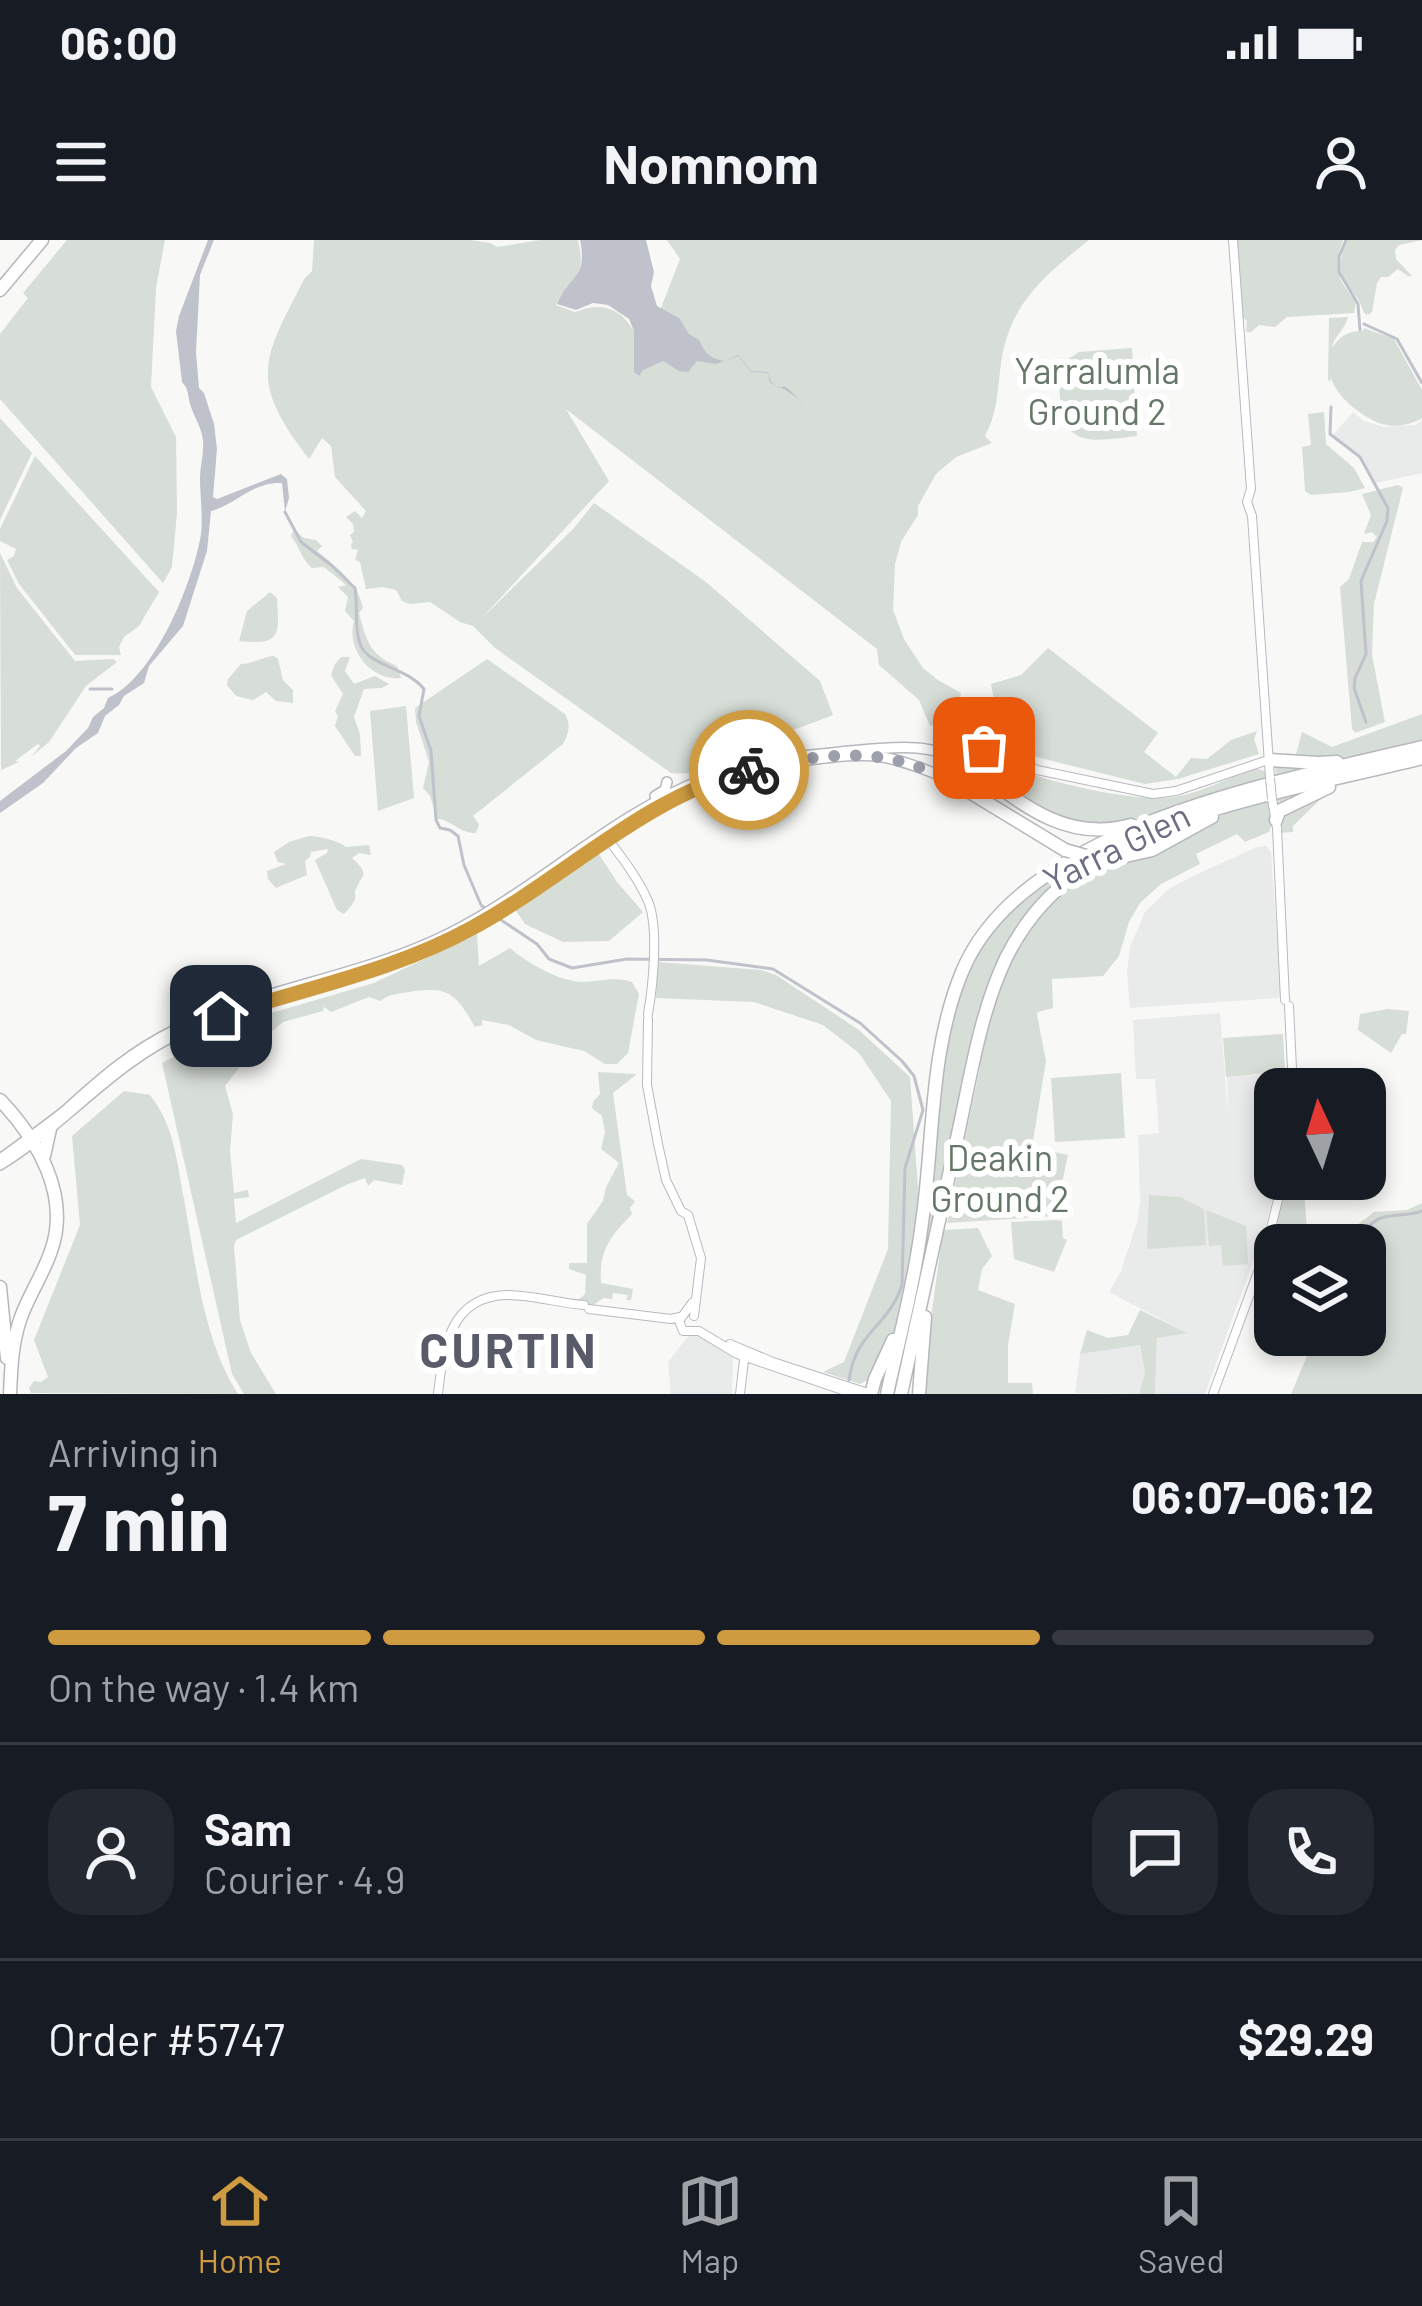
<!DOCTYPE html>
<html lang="en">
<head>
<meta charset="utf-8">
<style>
	body { margin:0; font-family:Barlow,sans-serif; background:#242831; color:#f1f3f6; height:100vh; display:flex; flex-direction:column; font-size:45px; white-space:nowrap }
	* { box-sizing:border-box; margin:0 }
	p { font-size:39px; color:#9ea1a6 }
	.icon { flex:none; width:66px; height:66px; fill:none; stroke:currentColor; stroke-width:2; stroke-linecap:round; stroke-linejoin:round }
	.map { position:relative; height:1154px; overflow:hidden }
	.side { display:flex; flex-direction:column; background:#171b24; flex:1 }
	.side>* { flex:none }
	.needle { width:78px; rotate:356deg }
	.controls { position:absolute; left:1254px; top:828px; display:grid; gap:24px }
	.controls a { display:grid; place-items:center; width:132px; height:132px; border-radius:24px; background:#171b24; box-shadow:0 6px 18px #0003; font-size:60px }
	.pin { position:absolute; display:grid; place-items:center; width:102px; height:102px; color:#fff; margin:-51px; border-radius:24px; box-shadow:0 6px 18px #0006 }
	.courier { position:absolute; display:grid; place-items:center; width:120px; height:120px; margin:-60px; border:9px solid #ce9b41; border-radius:50%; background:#fff; color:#222; box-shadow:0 3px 15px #0007 }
	.summary em { font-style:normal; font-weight:700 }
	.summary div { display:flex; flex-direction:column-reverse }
	.summary { display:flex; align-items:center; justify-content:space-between; height:204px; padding:0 48px }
	h1 { font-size:78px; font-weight:700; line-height:90px }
	.bar { display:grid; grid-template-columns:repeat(4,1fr); gap:18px 12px; align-content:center; height:144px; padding:0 48px }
	.bar i { height:15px; border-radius:9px; background:#363941 }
	.bar .active { background:#ce9b41 }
	.bar p { grid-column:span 4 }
	.line { display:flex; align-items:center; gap:30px; padding:0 48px; border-top:3px solid #363941 }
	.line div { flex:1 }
	.round { display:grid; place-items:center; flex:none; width:126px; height:126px; border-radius:36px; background:#242831 }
	.status { display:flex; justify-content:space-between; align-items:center; height:84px; padding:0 60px; background:#171b24; direction:ltr }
	.status svg { height:33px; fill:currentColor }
	header { display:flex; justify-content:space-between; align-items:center; height:156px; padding:0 48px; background:#171b24; font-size:54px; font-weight:700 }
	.menu { display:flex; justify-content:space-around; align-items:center; height:168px; border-top:3px solid #363941; background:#171b24; font-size:33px; color:#9ea1a6 }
	.menu a { display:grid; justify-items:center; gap:6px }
	.menu .active { color:#ce9b41 }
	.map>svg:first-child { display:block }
	.built { fill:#e9eaea }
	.green { fill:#d7ddd7 }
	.water { fill:#bfc2ca }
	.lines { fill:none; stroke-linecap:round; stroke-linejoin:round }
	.stream { stroke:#bfc2ca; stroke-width:3 }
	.secondary-casing { stroke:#b8b9c0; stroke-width:10 }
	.primary-casing { stroke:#b7b8be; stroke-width:12 }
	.highway-casing { stroke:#b6b7bc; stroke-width:15 }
	.secondary { stroke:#fff; stroke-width:8 }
	.primary { stroke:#fff; stroke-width:9 }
	.highway { stroke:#fff; stroke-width:12 }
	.secondary-bridge-casing { stroke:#b8b9c0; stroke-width:10; stroke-linecap:butt }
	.highway-bridge-casing { stroke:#b6b7bc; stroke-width:15; stroke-linecap:butt }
	.secondary-bridge { stroke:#fff; stroke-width:8 }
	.highway-bridge { stroke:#fff; stroke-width:12 }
	.done { stroke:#9d9fac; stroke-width:12; stroke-dasharray:0 21.6 }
	.route { stroke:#ce9b41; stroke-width:15 }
	.labels { text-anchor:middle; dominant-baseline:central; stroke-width:12; stroke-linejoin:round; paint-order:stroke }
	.park-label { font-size:36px; fill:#667768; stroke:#fff }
	.street-label { font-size:36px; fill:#6c6f84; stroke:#fff }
	.district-label { font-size:48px; font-weight:bold; letter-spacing:3px; fill:#595b6a; stroke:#fff }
</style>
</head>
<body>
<div class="status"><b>06:00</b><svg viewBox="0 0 49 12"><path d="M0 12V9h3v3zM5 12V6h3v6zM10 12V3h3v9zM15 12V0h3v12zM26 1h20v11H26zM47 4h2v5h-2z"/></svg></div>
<header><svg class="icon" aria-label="menu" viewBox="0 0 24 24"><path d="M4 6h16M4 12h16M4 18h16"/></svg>Nomnom<svg class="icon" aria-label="person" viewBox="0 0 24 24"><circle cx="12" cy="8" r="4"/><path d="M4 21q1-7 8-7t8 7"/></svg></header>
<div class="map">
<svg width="1422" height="1154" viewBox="0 0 1422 1154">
	<rect width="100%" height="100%" fill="#f8f9f7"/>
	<path class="built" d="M 1353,172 L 1364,181 L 1384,187 L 1415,185 L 1422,180 L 1422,233 L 1376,243 L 1361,216 L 1333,195 Z
		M 1266,606 L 1271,612 L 1281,754 L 1279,758 L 1130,768 L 1127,733 L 1130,707 L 1145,672 L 1169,649 L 1191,637 L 1257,607 Z
		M 1220,773 L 1228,875 L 1227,837 L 1285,833 L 1285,847 L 1275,849 L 1275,939 L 1278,939 L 1263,994 L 1205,1154 L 1155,1154 L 1157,1098 L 1185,1092 L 1109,1052 L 1121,1031 L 1137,983 L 1140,961 L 1138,895 L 1159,893 L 1155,839 L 1136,839 L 1133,780 Z
		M 695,1094 L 733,1117 L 732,1154 L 671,1154 L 668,1122 L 689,1095 Z
		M 1140,1105 L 1145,1133 L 1139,1154 L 1075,1153 L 1080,1114 Z"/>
	<path class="green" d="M 67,0 L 165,0 L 156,48 L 151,147 L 176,197 L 177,273 L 172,327 L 163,343 L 0,159 L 0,94 L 28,58 L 23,53 Z
		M 314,0 L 470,0 L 490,3 L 497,7 L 540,0 L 578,0 C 588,43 569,34 556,65 L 575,72 C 600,62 619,66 634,91 L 661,68 L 680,19 L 667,0 L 1089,0 C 1049,32 1014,59 1003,112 C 997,141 1000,169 985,196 L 992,203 L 956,217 L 936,234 L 918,266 L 918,275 L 901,302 L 895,324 L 893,370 L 904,399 L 923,428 L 938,440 L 961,453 L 956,480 L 930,486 L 919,460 L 879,425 L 877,409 L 566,169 L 609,241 L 480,380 L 574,288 L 594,263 L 706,342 L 820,441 L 833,475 C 804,487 772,496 743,509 C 720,520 698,537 671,533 L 495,408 L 473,386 L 460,382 L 430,362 L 410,364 L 402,361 L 396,350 L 383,347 L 366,349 L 360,322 L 355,320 L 358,310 L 352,309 L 351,304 L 353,302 L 350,295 L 354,292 L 353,284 L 346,277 L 355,271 L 362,278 L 366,271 L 335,237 L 331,206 L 322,198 L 309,219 C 248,140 262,120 305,38 L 312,31 Z
		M 1235,0 L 1343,0 C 1333,31 1337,37 1356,62 L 1354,73 L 1287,77 L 1275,87 L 1259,85 L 1250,93 L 1246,91 L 1247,81 L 1242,76 Z
		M 1347,0 L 1422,0 L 1399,5 L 1395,10 L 1396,19 L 1412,36 L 1408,36 L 1398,29 L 1388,37 L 1381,37 L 1377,43 L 1372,72 L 1368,75 L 1364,73 C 1353,38 1329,46 1347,0 Z
		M 1348,77 C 1345,90 1334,96 1332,108 C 1339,97 1347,91 1363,91 L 1364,88 L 1394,99 L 1422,150 L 1422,178 C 1411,185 1395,188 1382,184 C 1363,178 1335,156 1331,137 L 1330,142 L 1328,139 L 1329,78 Z
		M 1132,108 L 1137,196 C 1098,200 1063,211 1060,158 C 1059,144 1059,133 1065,121 L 1079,112 Z
		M 1324,172 L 1326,204 L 1354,228 L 1365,248 L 1349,252 L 1311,255 L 1305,251 L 1302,207 L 1311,205 L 1308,174 Z
		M 0,178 L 32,213 L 0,280 Z
		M 35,216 L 159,352 L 139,386 L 124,397 L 119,407 L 121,415 L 75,415 L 19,344 L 7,320 L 14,316 L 16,309 L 0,301 L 0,289 Z
		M 1398,245 L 1403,248 L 1374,364 L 1372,415 L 1385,482 L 1355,493 L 1352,489 L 1340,347 L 1349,339 L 1362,302 L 1373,302 L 1377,297 L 1372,292 L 1364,294 L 1371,275 L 1362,254 Z
		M 294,289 L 304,298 L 316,300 L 322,306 L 317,311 C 337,327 358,343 363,368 L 359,373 C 367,402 369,414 397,426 L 401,438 C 370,441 346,409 354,381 L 345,371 L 348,357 L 338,347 L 346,345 L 324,327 L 312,328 C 302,320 299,306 291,296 Z
		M 0,313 L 17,348 L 75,421 L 113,419 L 117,422 L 86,446 L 49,502 L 31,517 L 40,506 L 38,504 L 15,521 L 19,522 L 1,530 Z
		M 270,352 L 277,358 C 279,394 282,406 239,401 L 247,371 Z
		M 1048,408 L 1158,493 L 1144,512 L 1176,537 L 1191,518 L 1207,519 L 1231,500 L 1257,491 L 1254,499 L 1259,514 L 1178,539 L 1145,544 L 1024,514 C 1012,503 1011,490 998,481 L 991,444 L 1021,435 Z
		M 274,416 L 278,419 L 283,440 L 293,450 L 293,463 L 276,461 L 266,452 L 253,460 L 236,456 L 227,445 L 228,439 L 241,424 C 253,424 261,417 274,416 Z
		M 341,417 L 350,417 L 345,431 L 354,444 L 375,436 L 389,444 L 382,448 L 364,449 L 354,477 L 360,494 L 361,516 L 355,516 L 335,486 L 338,476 L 335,471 L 343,454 L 331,435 L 335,424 Z
		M 487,419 L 565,474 C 571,486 569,493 563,504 L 473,576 L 479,584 L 476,593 C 458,593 449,578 437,579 L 430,556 L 423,548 L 429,522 L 416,482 L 415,468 Z
		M 406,466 L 414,558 L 378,571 L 370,471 Z
		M 1422,474 L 1422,501 L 1276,539 L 1275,526 L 1280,519 L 1295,518 L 1302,492 L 1332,507 Z
		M 991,515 C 1007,519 1018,531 1033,535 C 1070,546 1135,562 1174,557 C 1200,553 1229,538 1254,528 L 1265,531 L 1267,541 L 1108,588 L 1042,573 L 991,537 L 982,522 Z
		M 1318,546 L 1330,550 L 1293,586 L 1293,592 L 1280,593 L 1279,586 L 1271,587 L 1269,592 L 1245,602 L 1237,594 L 1196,614 L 1200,624 L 1161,644 L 1140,663 L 1129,682 L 1119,716 L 1103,736 L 1052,739 L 1053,768 L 1038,772 L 1037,775 L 1046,821 L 1032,907 L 1068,915 L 1055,976 L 947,983 L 980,827 L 976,826 L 989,769 L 1006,729 L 1029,685 L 1054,657 L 1101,623 L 1130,619 L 1233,570 Z
		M 1215,567 L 1075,631 L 1004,715 L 899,1154 L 890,1154 L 941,825 L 965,732 L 989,692 L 1035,648 L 1087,615 L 1148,587 Z
		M 309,596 C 318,596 340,601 346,607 L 369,605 L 371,615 L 359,613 L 352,618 C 370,635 363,633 356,649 C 354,652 356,656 355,659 C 353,665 348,669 344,674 L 337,670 L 315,620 L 327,613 L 328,609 L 311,612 L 310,617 L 305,621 L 307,635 L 276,648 L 268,639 L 267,631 L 286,624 L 278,622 L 274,612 L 289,602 Z
		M 599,614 L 617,642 L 643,672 L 609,701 L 563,702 L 525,684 L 514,668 Z
		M 477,694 L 479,726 L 510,708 C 525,722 561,742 582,742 C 600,742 614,736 632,742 L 639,754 L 628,813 L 617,824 L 605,824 L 584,811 L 536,800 L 509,785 L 482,780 L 482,785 L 475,787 C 455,753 449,746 409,752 C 396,754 390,754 380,761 L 369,757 L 331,772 L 324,767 L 323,771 L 283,782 L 260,801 L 225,846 L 233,874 L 230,911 L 234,953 L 248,950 L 249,957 L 234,959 L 236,983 L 361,919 L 402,925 L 405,930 L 402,945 L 374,940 L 368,946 L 365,938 L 346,945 L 236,1000 L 234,1006 L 240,1080 L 251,1113 L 276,1154 L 244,1154 L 232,1134 L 162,823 L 237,783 L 374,743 Z
		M 658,722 L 761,730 L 776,735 L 859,790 L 910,837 L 920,976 L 902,1066 L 890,1104 L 870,1139 L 860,1144 L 823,1132 L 844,1122 L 888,1009 L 891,861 L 859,813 L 823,785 L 754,762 L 656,758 Z
		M 1388,769 L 1409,771 L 1406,794 L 1402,794 L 1391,813 L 1358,790 L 1360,774 Z
		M 1283,794 L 1285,832 L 1226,837 L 1223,798 Z
		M 598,832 L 637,834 L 613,853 L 627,955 L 635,961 L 630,968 L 632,974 C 610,997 599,1010 601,1043 L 633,1049 L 631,1060 L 626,1060 L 628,1055 L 613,1053 L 612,1059 L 604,1058 L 593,1065 L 576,1062 L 585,1054 L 586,1035 L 569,1029 L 569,1023 L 587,1023 L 587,984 L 603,961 L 606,947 L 619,923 L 601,909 L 605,892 L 602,876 L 592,868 L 593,862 L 600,854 Z
		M 1121,833 L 1125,898 L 1055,902 L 1051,838 Z
		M 124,851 L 150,855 C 175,887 176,919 184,959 C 196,1024 202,1097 238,1154 L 31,1153 L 29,1148 L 34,1141 L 41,1142 L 48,1137 L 34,1100 L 80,985 L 72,896 Z
		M 1285,939 L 1303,939 L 1307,989 L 1345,994 L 1374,972 L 1407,970 L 1422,963 L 1422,1154 L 1291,1154 L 1316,1095 L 1365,1095 L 1365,1005 L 1275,1005 L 1275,1077 L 1259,1071 L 1255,1065 L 1258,1055 L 1253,1053 Z
		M 1149,955 L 1180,957 L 1204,969 L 1206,1005 L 1147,1009 Z
		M 1206,970 L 1246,986 L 1248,1024 L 1223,1026 L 1221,1005 L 1209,1006 Z
		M 1056,980 L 1062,981 L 1063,998 L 1067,1000 L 1054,1032 L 1014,1019 L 1011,982 Z
		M 978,988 L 992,1016 L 982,1029 L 978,1050 L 1015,1064 L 1008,1105 L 1008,1143 L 1032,1143 L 1033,1154 L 925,1154 L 921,1152 L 943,990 Z
		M 1140,1070 L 1187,1093 L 1157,1098 L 1155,1154 L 1139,1154 L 1145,1133 L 1140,1105 L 1080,1114 L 1087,1090 L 1108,1098 L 1128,1095 Z"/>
	<path class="water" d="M 208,0 L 214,0 L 200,35 L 196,112 L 199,148 L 204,153 L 214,184 L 217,209 L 213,257 L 217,259 L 281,234 L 287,239 L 289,258 L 285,272 L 282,243 C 254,241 236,264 211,271 L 207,311 L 183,386 L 149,426 L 144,443 L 124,456 L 119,465 L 105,476 L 98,493 L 76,508 L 43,543 L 0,573 L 0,561 L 66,511 L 88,488 L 93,477 L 104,468 L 108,458 C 155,437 193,342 201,294 C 203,276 200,256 200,238 C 200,226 204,214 203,201 C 202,188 195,179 191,167 C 187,155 190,151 182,142 L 176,91 L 179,76 Z
		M 580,0 L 646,0 L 654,32 L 651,46 L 657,66 L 679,78 L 689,94 L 699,100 C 704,112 710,119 724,121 L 738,115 C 743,120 746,126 751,131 L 768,132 L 771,142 L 780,148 L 784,146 C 795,153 796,159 805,166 C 793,154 786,149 770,143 L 768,133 L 751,132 L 738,116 L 716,124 L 697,121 L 688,132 L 679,131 L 663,121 L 643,130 L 639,136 L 634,132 L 634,91 L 629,79 L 608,65 L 593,63 L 576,70 L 557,64 C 569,34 588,40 580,0 Z"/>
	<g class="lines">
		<path class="stream" d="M 1346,0 L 1339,17 L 1339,32 L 1358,64 L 1360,90
			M 1364,84 L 1397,99 L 1422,143
			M 1331,167 L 1330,194 L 1360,217 L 1388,268 L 1387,281 L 1361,341 L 1366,414 L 1355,438 L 1354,448 L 1366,482
			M 285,272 L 301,302 L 331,325 L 355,348 C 358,366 354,390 361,406 C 370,426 406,427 424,449 L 419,476 L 431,511 L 436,580 L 440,588 L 450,590 L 458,596 L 464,625 L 481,665 L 487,670
			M 90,449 L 112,449
			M 495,676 L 537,704 L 549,719 L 572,728 L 627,719 L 707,720 L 773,729 L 860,783 L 902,821 L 914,836 L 923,870 L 905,928 L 902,1045 C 888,1088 856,1090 849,1140
			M 1351,1005 C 1358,997 1371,981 1381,978 C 1394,973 1407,977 1422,971"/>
		<g class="secondary-casing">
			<path id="secondary" d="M 1233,0 L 1251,249 L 1247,262 L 1252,276 L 1270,538
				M988 499a7 7 0 1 1 14 0a7 7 0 1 1-14 0Z
				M 994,506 L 1037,530 L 1153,554 L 1176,551 L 1268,520
				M 972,525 L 988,500
				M 1272,559 L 1277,588 L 1285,760
				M 606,597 C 621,616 638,638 648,661 C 659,687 653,745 648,774
				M 1289,766 L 1293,849
				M 648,779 L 647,845 L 658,904 L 666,940 L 681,971 L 688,975 L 701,1018 L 694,1076
				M 692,1063 L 679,1081 L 683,1091 L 699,1091 L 737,1114 L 854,1154
				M 589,1069 L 671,1079 L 680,1077
				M 730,1104 L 773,1122 L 871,1154
				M 438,1154 C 443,1110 449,1056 507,1055 C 533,1055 558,1063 584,1065
				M 740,1154 L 744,1120 L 742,1115
				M 1213,1154 L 1265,1013 L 1283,939"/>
		</g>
		<g class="primary-casing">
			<path id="primary" d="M 655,556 L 665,550 L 667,542
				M 0,919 C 22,903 45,887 66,870 C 100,839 133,810 175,790 C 263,747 363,737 450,693 C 539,648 613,574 706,538 C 752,520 800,516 849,511 C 893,507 933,501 972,526 L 959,542 C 933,534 909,521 882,517 C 855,513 827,518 800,521 C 758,526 717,536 679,555 C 600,594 535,657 456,696 C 369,739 270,750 182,792 C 112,824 65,885 0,925"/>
		</g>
		<g class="highway-casing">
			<path id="highway" d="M 0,50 L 42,0
				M 1270,520 L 1318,523 L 1337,522
				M 972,526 C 1021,564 1066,603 1131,585
				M 945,537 L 1065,610
				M 1276,580 L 1279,571 L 1329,547
				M 1117,618 L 1152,610 L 1212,577
				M 0,860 C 37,899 71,955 51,1011 C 43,1035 28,1056 20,1080 C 12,1104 11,1129 10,1154
				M 44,916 L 50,889
				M 0,1047 L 7,1118
				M 871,1154 L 875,1139 L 893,1100
				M 887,1154 C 900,1095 916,1035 923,975 C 934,894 930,809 962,732 C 1022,585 1284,541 1422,507
				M 901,1154 C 919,1070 938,987 956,903 C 970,841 979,775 1006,718 C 1024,682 1050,651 1084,629 C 1184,563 1308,547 1422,518
				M 919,1154 L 925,1077"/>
		</g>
		<use href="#secondary" class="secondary"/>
		<use href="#primary" class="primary"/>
		<use href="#highway" class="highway"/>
		<g class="secondary-bridge-casing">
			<path id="secondary-bridge" d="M 1270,538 L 1272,559"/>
		</g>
		<g class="highway-bridge-casing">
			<path id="highway-bridge" d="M 1065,610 L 1093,618 L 1117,618"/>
		</g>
		<use href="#secondary-bridge" class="secondary-bridge"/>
		<use href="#highway-bridge" class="highway-bridge"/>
	</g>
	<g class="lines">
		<path class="done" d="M 749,530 C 796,519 852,509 899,521 C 920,526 940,537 961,542 L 981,516 L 994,506 L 988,500 L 984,508"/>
		<path class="route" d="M 221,776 C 305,748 394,731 472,688 C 566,637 644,557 749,530"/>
	</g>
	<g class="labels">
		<g class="park-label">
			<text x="1097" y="129">Yarralumla<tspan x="1097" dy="41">Ground 2</tspan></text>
			<text x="1000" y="916">Deakin<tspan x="1000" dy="41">Ground 2</tspan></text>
		</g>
		<g class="street-label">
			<text transform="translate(1116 606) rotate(-26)">Yarra Glen</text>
		</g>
		<g class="district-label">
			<text x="509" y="1109">CURTIN</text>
		</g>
	</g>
</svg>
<div class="controls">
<a><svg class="needle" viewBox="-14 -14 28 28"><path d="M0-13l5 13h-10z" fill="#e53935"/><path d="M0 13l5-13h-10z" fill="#9ea1a6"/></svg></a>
<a><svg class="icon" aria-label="layers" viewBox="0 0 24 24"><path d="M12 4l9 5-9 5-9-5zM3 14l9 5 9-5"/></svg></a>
</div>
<div class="pin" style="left:984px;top:508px;background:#ea580c"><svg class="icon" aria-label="bag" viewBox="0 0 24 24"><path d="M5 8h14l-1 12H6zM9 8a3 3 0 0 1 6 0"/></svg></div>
<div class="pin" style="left:221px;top:776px;background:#1f2937"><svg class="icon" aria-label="home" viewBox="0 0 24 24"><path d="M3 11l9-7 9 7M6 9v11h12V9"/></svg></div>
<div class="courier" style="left:749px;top:530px"><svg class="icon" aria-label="bike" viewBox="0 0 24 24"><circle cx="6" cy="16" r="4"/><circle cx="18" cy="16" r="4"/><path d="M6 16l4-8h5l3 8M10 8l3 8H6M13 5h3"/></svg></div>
</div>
<section class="side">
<div class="summary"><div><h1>7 min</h1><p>Arriving in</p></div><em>06:07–06:12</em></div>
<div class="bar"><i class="active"></i><i class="active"></i><i class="active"></i><i></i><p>On the way · 1.4 km</p></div>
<div class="line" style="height:216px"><a class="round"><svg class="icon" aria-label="person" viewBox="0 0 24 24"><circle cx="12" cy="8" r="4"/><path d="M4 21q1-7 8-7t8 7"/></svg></a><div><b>Sam</b><p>Courier · 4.9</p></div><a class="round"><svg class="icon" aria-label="chat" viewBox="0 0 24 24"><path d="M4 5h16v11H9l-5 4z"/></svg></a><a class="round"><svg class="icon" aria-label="phone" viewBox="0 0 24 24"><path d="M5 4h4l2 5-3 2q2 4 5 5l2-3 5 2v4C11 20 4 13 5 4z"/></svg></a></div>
<div class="line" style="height:156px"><div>Order #5747</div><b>$29.29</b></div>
</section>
<nav class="menu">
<a class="active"><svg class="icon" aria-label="home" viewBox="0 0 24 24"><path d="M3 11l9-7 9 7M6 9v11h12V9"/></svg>Home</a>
<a><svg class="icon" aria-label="map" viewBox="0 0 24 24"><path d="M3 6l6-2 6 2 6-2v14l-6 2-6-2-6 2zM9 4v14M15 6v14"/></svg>Map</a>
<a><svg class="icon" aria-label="saved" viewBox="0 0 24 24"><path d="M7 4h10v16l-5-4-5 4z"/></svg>Saved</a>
</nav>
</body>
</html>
